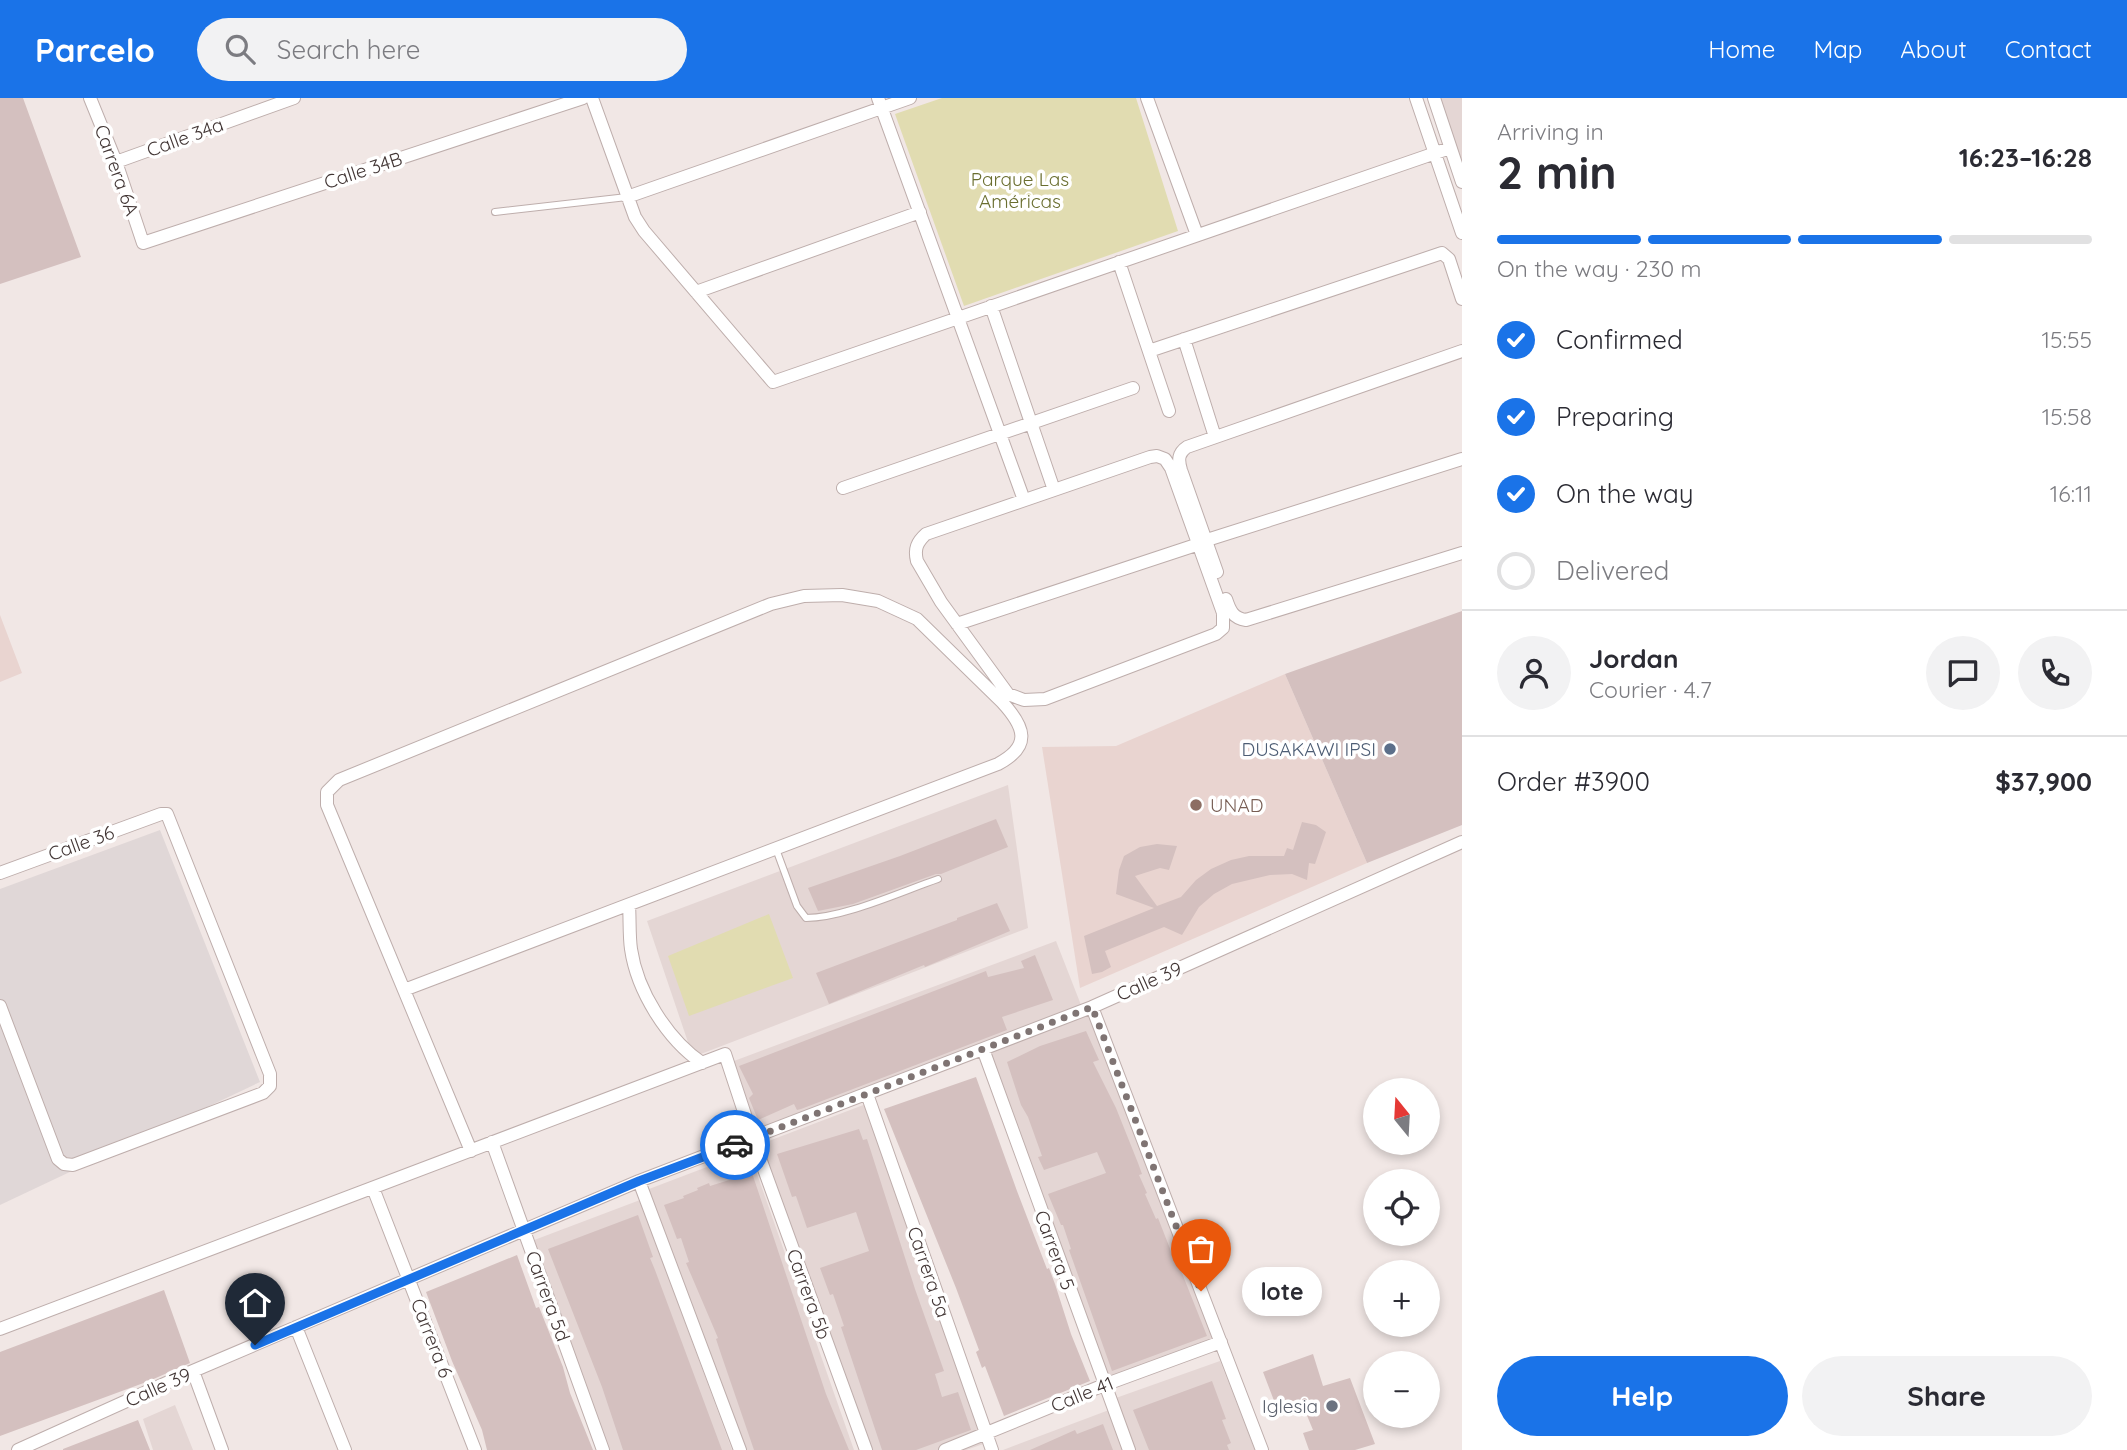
<!DOCTYPE html>
<html lang="en">
<head>
<meta charset="utf-8">
<style>
	body { margin:0; font-family:Quicksand,sans-serif; background:#f2f2f3; color:#2b2b33; height:100vh; display:flex; flex-direction:column; font-size:26px; white-space:nowrap }
	* { box-sizing:border-box; margin:0 }
	p { font-size:23px; color:#7c7c81 }
	.icon { flex:none; width:38px; height:38px; fill:none; stroke:currentColor; stroke-width:2; stroke-linecap:round; stroke-linejoin:round }
	.map { position:relative; flex:1; overflow:hidden }
	.panel { display:flex; flex-direction:column; background:#fff; width:665px }
	.panel>* { flex:none }
	.needle { width:46px; rotate:342deg }
	.controls { position:absolute; left:1363px; top:980px; display:grid; gap:14px }
	.controls a { display:grid; place-items:center; width:77px; height:77px; border-radius:50%; background:#fff; box-shadow:0 4px 10px #0003; font-size:35px }
	.pin { position:absolute; display:grid; place-items:center; width:60px; height:60px; color:#fff; margin:-72px -30px; border-radius:50% 50% 50% 0; rotate:-45deg; box-shadow:0 0 7px #0007 }
	.pin .icon { rotate:45deg }
	.courier { position:absolute; display:grid; place-items:center; width:70px; height:70px; margin:-35px; border:5px solid #1a73e8; border-radius:50%; background:#fff; color:#222; box-shadow:0 2px 9px #0007 }
	.bubble { position:absolute; height:49px; border-radius:24px; background:#fff; box-shadow:0 4px 10px #0003; font-size:23px; font-weight:800; line-height:49px; text-align:center }
	.headline em { font-style:normal; font-weight:800 }
	.headline div { display:flex; flex-direction:column-reverse }
	.headline { display:flex; align-items:center; justify-content:space-between; height:119px; padding:0 35px }
	h1 { font-size:46px; font-weight:800; line-height:52px }
	.bar { display:grid; grid-template-columns:repeat(4,1fr); gap:10px 7px; align-content:center; height:84px; padding:0 35px }
	.bar i { height:9px; border-radius:5px; background:#e1e1e2 }
	.bar .selected { background:#1a73e8 }
	.bar p { grid-column:span 4 }
	.line { display:flex; align-items:center; gap:18px; padding:0 35px; border-top:2px solid #e1e1e2 }
	.line div { flex:1 }
	.round { display:grid; place-items:center; flex:none; width:74px; height:74px; border-radius:37px; background:#f2f2f3 }
	ol { padding:0 35px; list-style:none }
	li { display:flex; align-items:center; gap:21px; height:77px }
	li p { margin-inline-start:auto }
	li .icon { padding:7px; border-radius:50%; background:#1a73e8; color:#fff; stroke-width:4 }
	li:last-child { color:#7c7c81 }
	li i { width:38px; height:38px; border:4px solid #e1e1e2; border-radius:50% }
	.primary-button { display:flex; gap:14px; margin-top:auto; padding:14px 35px }
	.primary-button a { flex:1; height:80px; border-radius:42px; background:#1a73e8; color:#fff; font-size:28px; font-weight:800; line-height:80px; text-align:center }
	.primary-button a+a { background:#f2f2f3; color:#2b2b33 }
	header { display:flex; align-items:center; gap:42px; box-sizing:border-box; height:98px; padding:0 35px; background:#1a73e8; color:#fff }
	header strong { font-size:33px }
	nav { display:flex; gap:38px; margin-inline-start:auto; font-size:24px }
	.search { width:490px; height:63px; background:#f2f2f3; display:flex; align-items:center; gap:18px; box-sizing:border-box; padding:0 24px; border-radius:38px; color:#7c7c81; font-size:26px }
	main { display:flex; flex:1; min-height:0 }
	.map>svg:first-child { display:block }
	.residential { fill:#e4d6d4 }
	.industrial { fill:#e0d7d7 }
	.education { fill:#e9d4d0 }
	.green { fill:#e1dcb1 }
	.building { fill:#d4c0bf }
	.lines { fill:none; stroke-linecap:round; stroke-linejoin:round }
	.service-casing { stroke:#beaeac; stroke-width:8 }
	.minor-casing { stroke:#beaeac; stroke-width:14 }
	.service { stroke:#fff; stroke-width:6 }
	.minor { stroke:#fff; stroke-width:12 }
	.done { stroke:#7f7473; stroke-width:7; stroke-dasharray:0 12.6 }
	.route { stroke:#1a73e8; stroke-width:9 }
	.service-dot { fill:#5c6f8a; stroke:#fff; stroke-width:2.5 }
	.education-dot { fill:#8d6e63; stroke:#fff; stroke-width:2.5 }
	.worship-dot { fill:#6b7280; stroke:#fff; stroke-width:2.5 }
	.labels { text-anchor:middle; dominant-baseline:central; stroke-width:7; stroke-linejoin:round; paint-order:stroke }
	.street-label { font-size:19px; fill:#423635; stroke:#fff }
	.park-label { font-size:19px; fill:#6a6e2f; stroke:#fff }
	.service-label { font-size:19px; fill:#4e5e75; stroke:#fff; text-anchor:end }
	.education-label { font-size:19px; fill:#785e54; stroke:#fff; text-anchor:start }
	.worship-label { font-size:19px; fill:#5b616d; stroke:#fff; text-anchor:end }
</style>
</head>
<body>
<header>
<strong>Parcelo</strong>
<div class="search"><svg class="icon" aria-label="search" viewBox="0 0 24 24"><circle cx="10" cy="10" r="6"/><path d="M15 15l6 6"/></svg>Search here</div>
<nav><a>Home</a><a>Map</a><a>About</a><a>Contact</a></nav>
</header>
<main>
<div class="map">
<svg width="1462" height="1352" viewBox="0 0 1462 1352">
	<rect width="100%" height="100%" fill="#f1e7e5"/>
	<path class="residential" d="M 1435,0 L 1462,0 L 1462,81 Z
		M 1008,687 L 1028,830 L 693,959 L 647,823 Z
		M 1056,843 L 1081,907 L 757,1032 L 734,963 Z
		M 1092,909 L 1221,1244 L 1104,1287 L 983,951 Z
		M 866,1006 L 992,1343 L 966,1352 L 869,1352 L 758,1047 Z
		M 749,1053 L 854,1352 L 746,1352 L 649,1091 Z
		M 640,1102 L 732,1352 L 605,1352 L 529,1144 Z
		M 1220,1263 L 1255,1352 L 1133,1352 L 1113,1301 Z
		M 175,1307 L 193,1352 L 153,1352 L 143,1321 Z
		M 1109,1312 L 1124,1352 L 1003,1352 Z"/>
	<path class="industrial" d="M 160,732 L 260,984 L 0,1107 L 0,791 Z"/>
	<path class="education" d="M 0,517 L 22,575 L 0,584 Z
		M 1285,576 L 1367,765 L 1080,890 L 1042,649 L 1116,648 Z"/>
	<path class="green" d="M 942,0 L 1136,0 L 1178,133 L 964,208 L 895,16 Z
		M 769,816 L 793,880 L 689,918 L 668,858 Z"/>
	<path class="building" d="M 0,0 L 23,0 L 81,159 L 0,186 Z
		M 1462,513 L 1462,727 L 1367,765 L 1285,576 Z
		M 996,721 L 1008,749 L 941,776 L 936,776 L 853,806 L 818,813 L 808,790 L 900,758 Z
		M 1302,724 L 1316,727 L 1326,734 L 1315,766 L 1309,765 L 1307,782 L 1292,776 L 1270,777 L 1232,786 L 1214,796 L 1199,809 L 1182,837 L 1164,829 L 1105,853 L 1111,869 L 1102,874 L 1092,876 L 1084,838 L 1154,810 L 1116,796 L 1119,772 L 1124,758 L 1140,749 L 1157,746 L 1177,748 L 1169,772 L 1160,770 L 1135,778 L 1157,808 L 1181,799 L 1196,782 L 1211,771 L 1231,762 L 1249,758 L 1284,758 L 1287,750 L 1293,752 Z
		M 997,805 L 1010,833 L 925,869 L 924,867 L 829,906 L 816,875 L 957,822 L 957,820 Z
		M 1035,857 L 1053,902 L 1002,919 L 1007,932 L 801,1011 L 797,1012 L 794,1006 L 758,1022 L 749,1000 L 753,996 L 739,968 L 986,873 L 988,879 L 1024,870 L 1021,863 Z
		M 1086,933 L 1099,962 L 1093,964 L 1116,1010 L 1138,1065 L 1142,1076 L 1139,1077 L 1147,1095 L 1145,1096 L 1156,1121 L 1158,1120 L 1176,1166 L 1178,1165 L 1207,1238 L 1112,1273 L 1073,1163 L 1069,1152 L 1071,1151 L 1063,1127 L 1061,1127 L 1048,1096 L 1106,1075 L 1097,1054 L 1044,1072 L 1038,1059 L 1042,1058 L 1028,1019 L 1021,1007 L 1007,964 L 1040,948 Z
		M 976,979 L 1017,1093 L 1047,1171 L 1049,1170 L 1055,1186 L 1071,1236 L 1090,1283 L 1004,1318 L 985,1268 L 982,1270 L 976,1254 L 979,1252 L 956,1190 L 884,1011 Z
		M 859,1031 L 863,1042 L 867,1041 L 915,1191 L 944,1273 L 935,1276 L 942,1299 L 958,1294 L 971,1332 L 916,1352 L 882,1352 L 841,1229 L 844,1228 L 833,1196 L 830,1197 L 820,1170 L 869,1153 L 856,1114 L 807,1130 L 796,1098 L 792,1099 L 777,1056 Z
		M 752,1075 L 826,1296 L 849,1352 L 754,1352 L 721,1256 L 716,1241 L 718,1240 L 686,1165 L 689,1164 L 681,1140 L 677,1141 L 664,1107 L 684,1100 L 683,1098 L 698,1092 L 697,1090 L 709,1085 L 710,1088 Z
		M 638,1117 L 653,1159 L 650,1160 L 655,1172 L 722,1352 L 623,1352 L 602,1289 L 548,1151 Z
		M 517,1157 L 536,1210 L 539,1209 L 563,1269 L 570,1295 L 593,1352 L 487,1352 L 482,1332 L 452,1263 L 426,1194 Z
		M 164,1192 L 190,1265 L 149,1283 L 0,1338 L 0,1254 Z
		M 1313,1256 L 1323,1288 L 1350,1280 L 1375,1346 L 1355,1352 L 1309,1352 L 1303,1335 L 1313,1332 L 1301,1303 L 1278,1313 L 1263,1274 Z
		M 1212,1283 L 1226,1321 L 1222,1322 L 1231,1345 L 1227,1347 L 1229,1352 L 1149,1352 L 1133,1312 Z
		M 138,1322 L 150,1352 L 63,1352 L 63,1351 Z
		M 1103,1326 L 1113,1352 L 1030,1352 L 1075,1332 L 1077,1336 Z"/>
	<g class="lines">
		<g class="service-casing">
			<path id="service" d="M 495,114 L 627,99
				M 776,751 L 797,808 L 806,820 C 844,820 900,794 938,781"/>
		</g>
		<g class="minor-casing">
			<path id="minor" d="M 90,0 L 116,64 L 143,145 L 583,0
				M 592,0 L 635,119 L 644,133 L 773,284 L 1450,50
				M 878,0 L 1024,402
				M 1147,0 L 1197,137
				M 1416,0 L 1462,135
				M 1434,0 L 1462,84
				M 116,64 L 294,0
				M 627,99 L 910,0
				M 1119,164 L 1169,313
				M 696,194 L 920,114
				M 991,208 L 1054,392
				M 1184,241 L 1215,339
				M 1149,253 L 1442,155 L 1449,161 L 1462,201
				M 1157,358 L 1165,361 L 1171,370 L 1223,515 L 1223,530 L 1216,536 L 1045,601 L 1024,602 L 1008,596 L 941,504 L 917,463 C 914,451 917,444 926,436 L 1150,359 Z
				M 843,390 L 1133,290
				M 1207,442 L 1462,361
				M 1217,474 L 1181,372 C 1178,362 1178,355 1187,349 L 1462,253
				M 1226,501 C 1230,513 1233,520 1246,522 L 1462,455
				M 957,526 L 1199,446
				M 0,775 L 161,716 L 167,716 L 270,976 L 270,988 L 263,995 L 73,1067 L 64,1066 L 58,1061 L 0,908
				M 629,807 C 630,821 629,837 631,851 C 637,893 667,941 702,965
				M 404,892 L 998,666 C 1032,648 1025,629 1002,604 L 917,521 L 878,503 L 842,497 L 804,498 L 771,506 L 339,682 L 327,694 L 327,707 L 471,1053
				M 1092,909 L 1262,1352
				M 983,951 L 1129,1352
				M 867,996 L 992,1352
				M 492,1044 L 603,1352
				M 639,1083 L 740,1352
				M 373,1090 L 475,1352
				M 296,1229 L 345,1352
				M 0,1231 L 725,956 L 753,1041 L 866,1352
				M 193,1273 L 222,1352
				M 18,1352 L 193,1273 L 639,1083 L 1092,909 L 1462,744
				M 945,1352 L 1104,1287 L 1221,1244"/>
		</g>
		<use href="#service" class="service"/>
		<use href="#minor" class="minor"/>
	</g>
	<g class="lines">
		<path class="done" d="M 735,1047 L 1092,909 L 1201,1193"/>
		<path class="route" d="M 255,1247 L 639,1083 L 735,1047"/>
	</g>
	<circle class="service-dot" cx="1390" cy="651" r="7"/>
	<circle class="education-dot" cx="1196" cy="707" r="7"/>
	<circle class="worship-dot" cx="1332" cy="1308" r="7"/>
	<g class="labels">
		<g class="street-label">
			<text transform="translate(185 39) rotate(-20)">Calle 34a</text>
			<text transform="translate(117 72) rotate(70)">Carrera 6A</text>
			<text transform="translate(363 72) rotate(-18)">Calle 34B</text>
			<text transform="translate(81 745) rotate(-20)">Calle 36</text>
			<text transform="translate(1149 883) rotate(-24)">Calle 39</text>
			<text transform="translate(1055 1152) rotate(70)">Carrera 5</text>
			<text transform="translate(929 1174) rotate(71)">Carrera 5a</text>
			<text transform="translate(809 1196) rotate(70)">Carrera 5b</text>
			<text transform="translate(548 1198) rotate(70)">Carrera 5d</text>
			<text transform="translate(432 1240) rotate(69)">Carrera 6</text>
			<text transform="translate(158 1289) rotate(-24)">Calle 39</text>
			<text transform="translate(1082 1296) rotate(-22)">Calle 41</text>
		</g>
		<g class="park-label">
			<text x="1020" y="81">Parque Las<tspan x="1020" dy="22">Américas</tspan></text>
		</g>
		<g class="service-label">
			<text x="1376" y="651">DUSAKAWI IPSI</text>
		</g>
		<g class="education-label">
			<text x="1210" y="707">UNAD</text>
		</g>
		<g class="worship-label">
			<text x="1318" y="1308">Iglesia</text>
		</g>
	</g>
</svg>
<div class="controls">
<a><svg class="needle" viewBox="-14 -14 28 28"><path d="M0-13l5 13h-10z" fill="#e53935"/><path d="M0 13l5-13h-10z" fill="#7c7c81"/></svg></a>
<a><svg class="icon" aria-label="locate" viewBox="0 0 24 24"><circle cx="12" cy="12" r="6"/><path d="M12 2v4M12 18v4M2 12h4M18 12h4"/></svg></a>
<a>+</a>
<a>−</a>
</div>
<div class="pin" style="left:1201px;top:1193px;background:#ea580c"><svg class="icon" aria-label="bag" viewBox="0 0 24 24"><path d="M5 8h14l-1 12H6zM9 8a3 3 0 0 1 6 0"/></svg></div>
<div class="pin" style="left:255px;top:1247px;background:#1f2937"><svg class="icon" aria-label="home" viewBox="0 0 24 24"><path d="M3 11l9-7 9 7M6 9v11h12V9"/></svg></div>
<div class="courier" style="left:735px;top:1047px"><svg class="icon" aria-label="car" viewBox="0 0 24 24"><path d="M5 17H2v-5l4-1 3-4h7l3 4 3 1v5h-3M9 17h6M6 11h13"/><circle cx="7" cy="17" r="2"/><circle cx="17" cy="17" r="2"/></svg></div>
<div class="bubble" style="left:1242px;top:1169px;width:80px">lote</div>
</div>
<section class="panel">
<div class="headline"><div><h1>2 min</h1><p>Arriving in</p></div><em>16:23–16:28</em></div>
<div class="bar"><i class="selected"></i><i class="selected"></i><i class="selected"></i><i></i><p>On the way · 230 m</p></div>
<ol>
<li><svg class="icon" aria-label="check" viewBox="0 0 24 24"><path d="M5 12l5 5 9-10"/></svg>Confirmed<p>15:55</p></li>
<li><svg class="icon" aria-label="check" viewBox="0 0 24 24"><path d="M5 12l5 5 9-10"/></svg>Preparing<p>15:58</p></li>
<li><svg class="icon" aria-label="check" viewBox="0 0 24 24"><path d="M5 12l5 5 9-10"/></svg>On the way<p>16:11</p></li>
<li><i></i>Delivered</li>
</ol>
<div class="line" style="height:126px"><a class="round"><svg class="icon" aria-label="person" viewBox="0 0 24 24"><circle cx="12" cy="8" r="4"/><path d="M4 21q1-7 8-7t8 7"/></svg></a><div><b>Jordan</b><p>Courier · 4.7</p></div><a class="round"><svg class="icon" aria-label="chat" viewBox="0 0 24 24"><path d="M4 5h16v11H9l-5 4z"/></svg></a><a class="round"><svg class="icon" aria-label="phone" viewBox="0 0 24 24"><path d="M5 4h4l2 5-3 2q2 4 5 5l2-3 5 2v4C11 20 4 13 5 4z"/></svg></a></div>
<div class="line" style="height:91px"><div>Order #3900</div><b>$37,900</b></div>
<div class="primary-button"><a>Help</a><a>Share</a></div>
</section>
</main>
</body>
</html>
